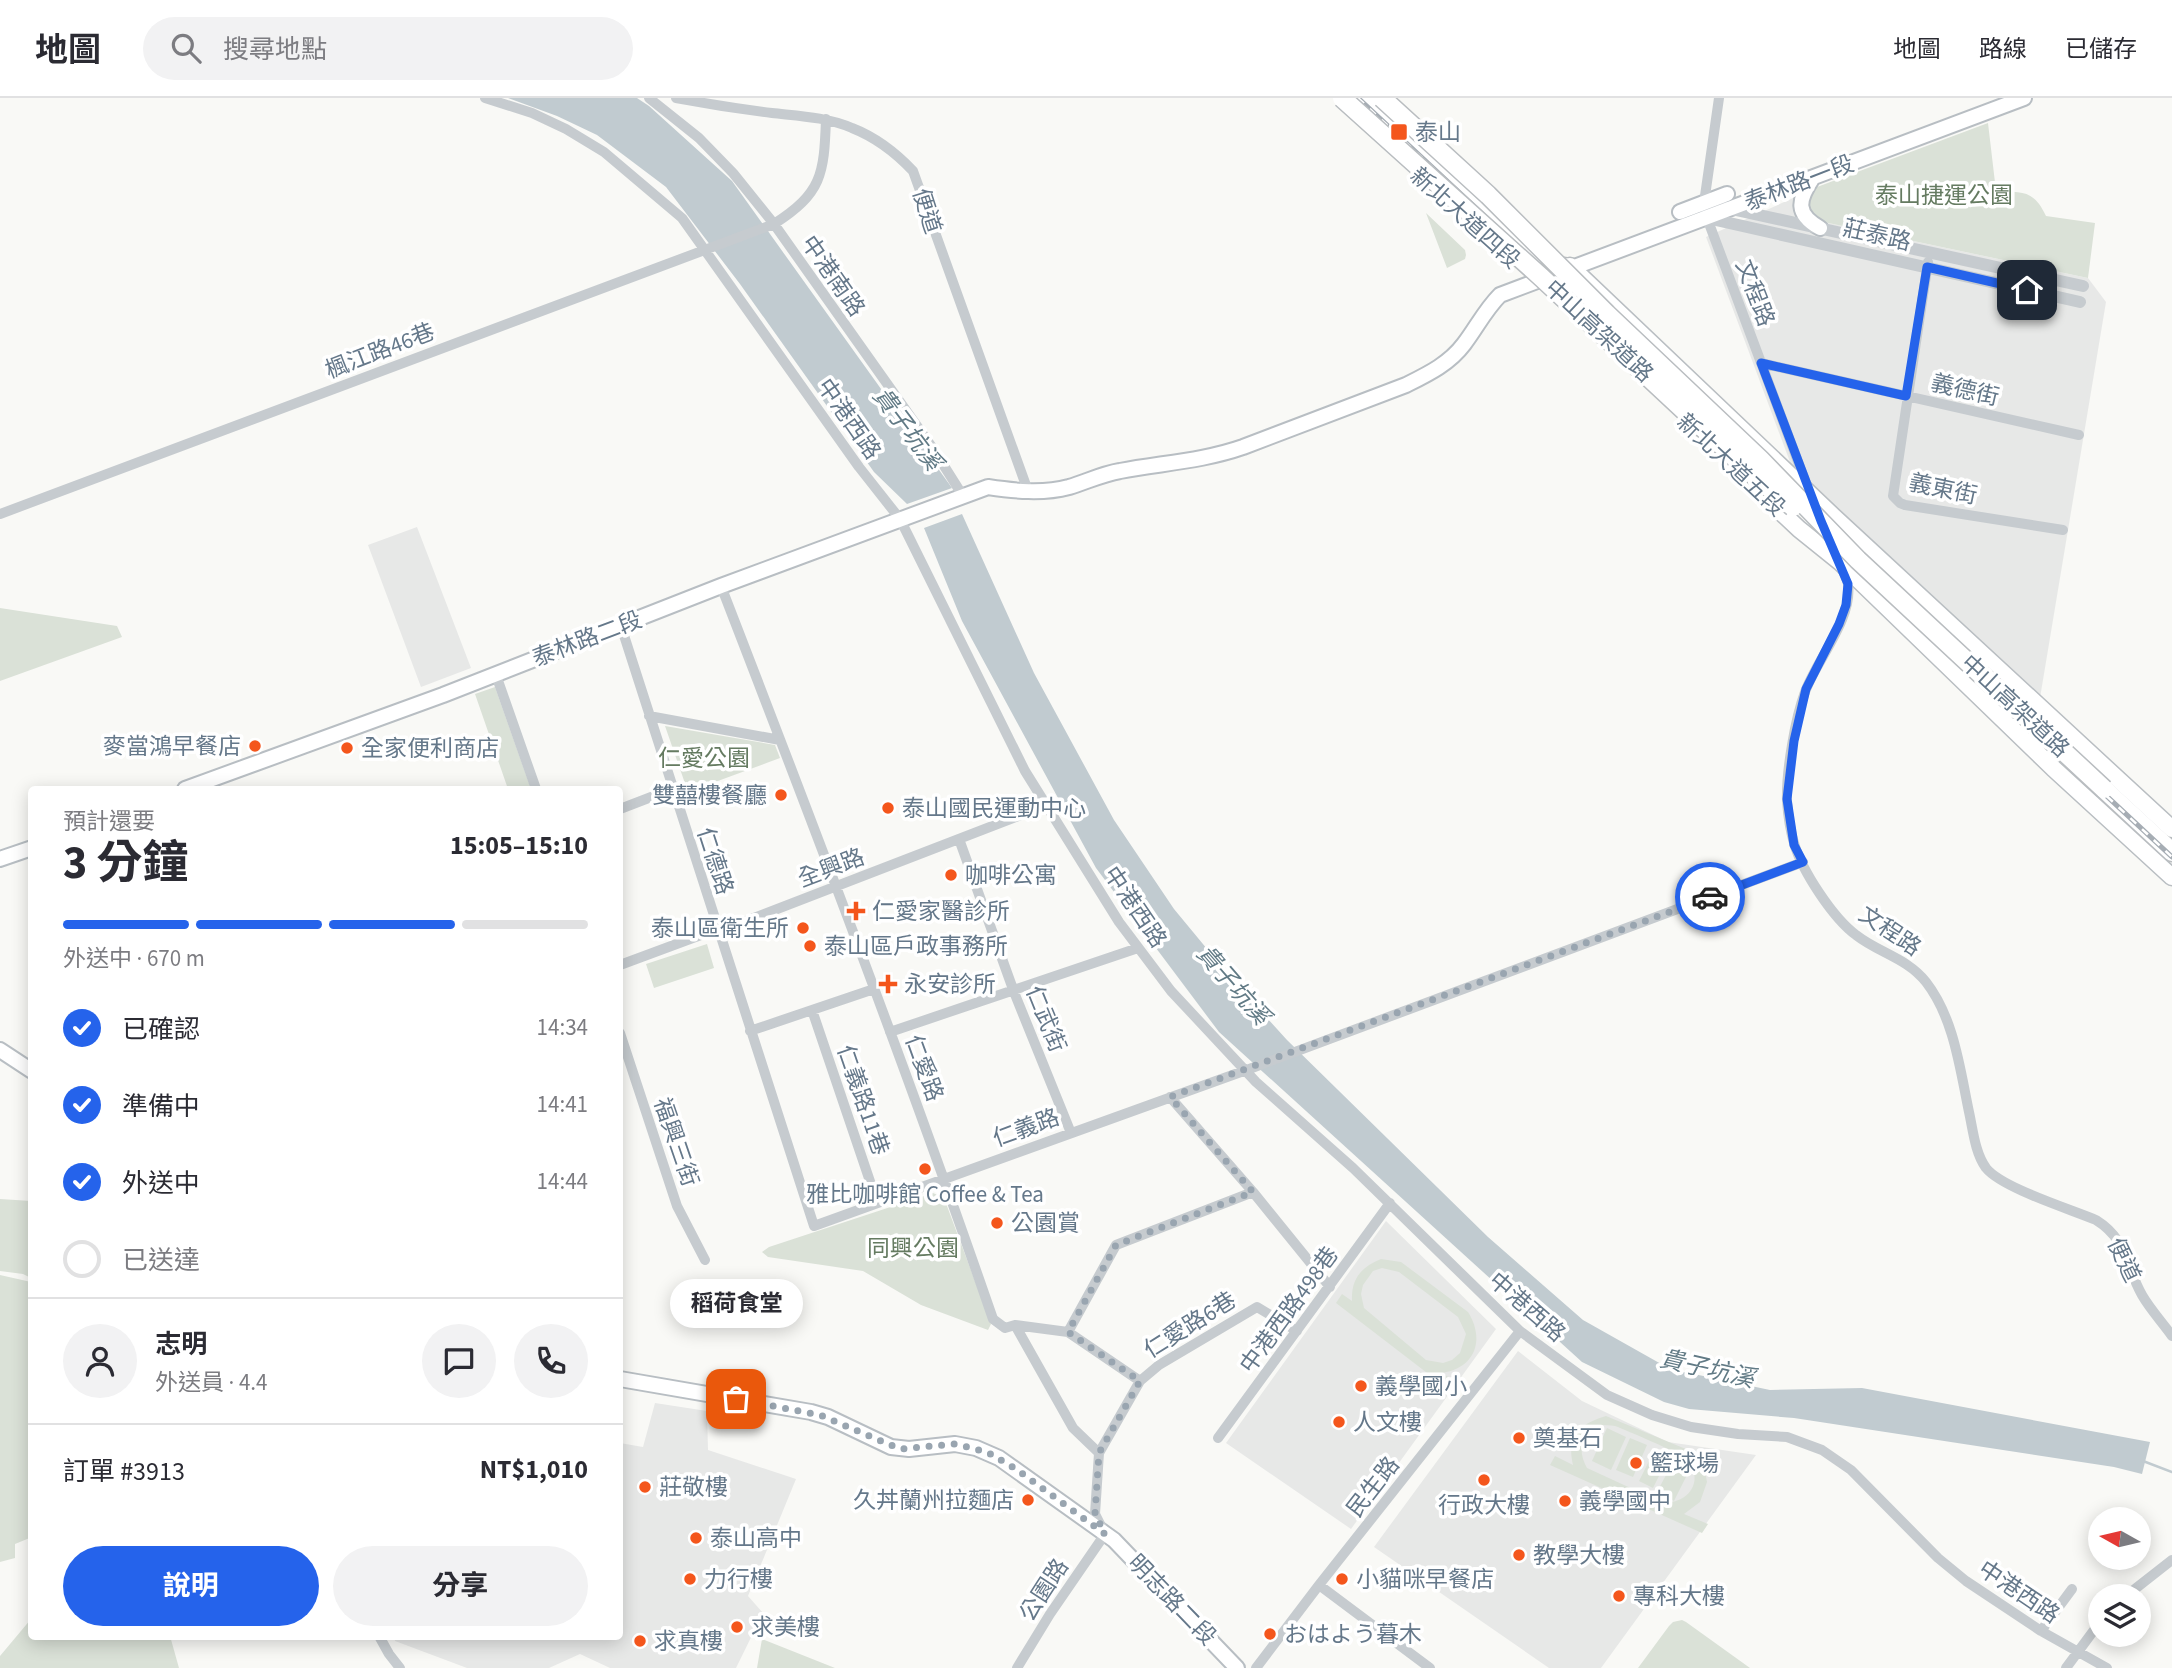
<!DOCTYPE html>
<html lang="zh-TW">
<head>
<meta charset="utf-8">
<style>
	body { margin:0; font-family:"Source Sans 3","Noto Sans TC","Noto Sans JP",sans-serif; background:#f2f2f3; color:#2b2b33; height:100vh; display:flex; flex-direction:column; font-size:26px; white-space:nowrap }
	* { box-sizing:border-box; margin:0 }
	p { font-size:23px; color:#7c7c81 }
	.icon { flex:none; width:38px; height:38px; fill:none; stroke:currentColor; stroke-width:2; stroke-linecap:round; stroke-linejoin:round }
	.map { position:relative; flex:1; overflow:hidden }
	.panel { position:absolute; left:28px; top:688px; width:595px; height:854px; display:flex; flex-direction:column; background:#fff; border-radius:7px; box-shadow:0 4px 18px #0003 }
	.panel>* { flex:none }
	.needle { width:46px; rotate:278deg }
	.controls { position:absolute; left:2088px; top:1409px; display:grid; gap:14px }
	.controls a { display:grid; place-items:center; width:63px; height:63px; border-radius:50%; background:#fff; box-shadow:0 4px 18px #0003; font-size:35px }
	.pin { position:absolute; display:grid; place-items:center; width:60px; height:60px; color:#fff; margin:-30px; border-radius:14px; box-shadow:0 4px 10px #0006 }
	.courier { position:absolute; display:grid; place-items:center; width:70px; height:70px; margin:-35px; border:5px solid #2563eb; border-radius:50%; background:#fff; color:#222; box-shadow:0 2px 9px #0007 }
	.bubble { position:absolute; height:49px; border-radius:24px; background:#fff; box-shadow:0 4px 18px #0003; font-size:23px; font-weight:700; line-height:49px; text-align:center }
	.headline em { font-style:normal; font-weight:700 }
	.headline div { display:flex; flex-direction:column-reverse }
	.headline { display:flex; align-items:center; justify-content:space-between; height:119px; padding:0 35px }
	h1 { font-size:46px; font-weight:700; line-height:52px }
	.bar { display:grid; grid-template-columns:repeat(4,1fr); gap:10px 7px; align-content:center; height:84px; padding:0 35px }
	.bar i { height:9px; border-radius:5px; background:#e1e1e2 }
	.bar .active { background:#2563eb }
	.bar p { grid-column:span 4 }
	.line { display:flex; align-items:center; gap:18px; padding:0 35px; border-top:2px solid #e1e1e2 }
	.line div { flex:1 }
	.round { display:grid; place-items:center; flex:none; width:74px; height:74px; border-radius:37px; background:#f2f2f3 }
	ol { padding:0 35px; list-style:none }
	li { display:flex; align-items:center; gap:21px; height:77px }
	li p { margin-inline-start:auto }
	li .icon { padding:7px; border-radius:50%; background:#2563eb; color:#fff; stroke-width:4 }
	li:last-child { color:#7c7c81 }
	li i { width:38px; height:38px; border:4px solid #e1e1e2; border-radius:50% }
	.cta { display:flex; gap:14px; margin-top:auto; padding:14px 35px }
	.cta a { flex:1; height:80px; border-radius:42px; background:#2563eb; color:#fff; font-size:28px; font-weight:700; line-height:80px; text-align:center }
	.cta a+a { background:#f2f2f3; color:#2b2b33 }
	header { display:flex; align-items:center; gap:42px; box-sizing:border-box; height:98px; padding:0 35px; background:#fff; border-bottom:2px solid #e1e1e2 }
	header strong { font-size:33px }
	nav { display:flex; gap:38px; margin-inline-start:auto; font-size:24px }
	.search { width:490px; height:63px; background:#f2f2f3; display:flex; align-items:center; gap:18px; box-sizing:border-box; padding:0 24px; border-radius:38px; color:#7c7c81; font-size:26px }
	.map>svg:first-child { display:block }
	.built { fill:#e7e8e7 }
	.green { fill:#dae1d7; fill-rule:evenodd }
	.water { fill:#c1cbd0 }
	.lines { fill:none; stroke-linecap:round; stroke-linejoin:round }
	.stream { stroke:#c1cbd0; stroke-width:2.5 }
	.secondary-casing { stroke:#b8bec3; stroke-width:18 }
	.primary-casing { stroke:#b9bec2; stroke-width:19 }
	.trunk-casing { stroke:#b9bdc0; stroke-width:21 }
	.minor { stroke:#c6cbcf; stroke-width:10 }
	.tertiary { stroke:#c6cbcf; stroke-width:12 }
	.secondary { stroke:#fff; stroke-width:14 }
	.primary { stroke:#fff; stroke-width:16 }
	.trunk { stroke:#fff; stroke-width:18 }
	.rail-casing { stroke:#a6adb4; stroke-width:5 }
	.rail { stroke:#fff; stroke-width:2.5; stroke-dasharray:8; stroke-linecap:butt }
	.trunk-bridge-casing { stroke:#b9bdc0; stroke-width:21; stroke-linecap:butt }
	.trunk-bridge { stroke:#fff; stroke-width:18 }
	.done { stroke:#99a5b0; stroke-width:7; stroke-dasharray:0 12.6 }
	.route { stroke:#2563eb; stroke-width:9 }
	.poi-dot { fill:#f4561c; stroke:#fff; stroke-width:2.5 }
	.labels { text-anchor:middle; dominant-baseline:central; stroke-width:7; stroke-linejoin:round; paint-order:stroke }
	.poi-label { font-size:23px; fill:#65788a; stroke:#fff; text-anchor:start }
	.street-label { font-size:23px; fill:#65788a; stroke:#fff }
	.park-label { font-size:23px; fill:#657b61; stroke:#fff }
	.water-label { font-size:24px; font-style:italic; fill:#617a85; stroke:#fff }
</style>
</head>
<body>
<header>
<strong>地圖</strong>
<div class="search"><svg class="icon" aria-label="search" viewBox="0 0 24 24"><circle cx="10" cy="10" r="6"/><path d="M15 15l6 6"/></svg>搜尋地點</div>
<nav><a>地圖</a><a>路線</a><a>已儲存</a></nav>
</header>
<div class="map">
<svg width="2172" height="1570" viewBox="0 0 2172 1570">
	<rect width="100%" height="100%" fill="#f9f9f6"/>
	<path class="built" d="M 1809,93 L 1819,123 L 2088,180 L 2106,204 L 2040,600 L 1793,372 L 1706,139 Z
		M 417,429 L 471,570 L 421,589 L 368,447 Z
		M 1386,1123 L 1496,1231 L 1351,1431 L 1226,1345 Z
		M 1518,1253 L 1582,1303 L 1668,1344 L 1756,1357 L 1601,1570 L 1549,1570 L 1374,1449 Z
		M 655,1305 L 707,1313 L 708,1352 L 796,1381 L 748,1498 L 763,1515 L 736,1570 L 610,1570 L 580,1556 L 549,1570 L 467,1570 L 395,1543 L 394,1538 L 620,1538 L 620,1345 L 643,1349 Z"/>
	<path class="green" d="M 1988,25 L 1996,93 C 2021,95 2033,90 2046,118 L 2095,125 L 2088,180 L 1819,123 L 1806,112 L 1809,93 L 1817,89 Z
		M 1426,115 L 1465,152 L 1466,157 L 1465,161 L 1447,170 Z
		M 0,510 L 117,528 L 122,539 L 0,583 Z
		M 495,589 L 531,691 L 508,691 L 475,596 Z
		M 665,628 L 775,647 L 780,660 L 688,694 Z
		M 707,846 L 714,870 L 654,890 L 646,866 Z
		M 933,1095 L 944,1100 L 991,1226 L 988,1232 L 921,1207 L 863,1173 L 768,1159 L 762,1154 L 769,1149 Z
		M 0,1101 L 31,1103 L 31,1180 L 23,1176 L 0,1173 Z
		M 1381,1161 L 1401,1164 L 1468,1214 C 1485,1241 1476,1270 1442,1275 L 1454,1283 L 1448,1291 L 1336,1205 L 1342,1196 L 1352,1203 C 1351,1181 1361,1169 1381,1161 ZM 1382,1170 L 1399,1174 L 1458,1219 L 1466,1236 L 1460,1255 L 1452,1262 L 1443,1265 L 1426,1262 L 1364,1210 L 1361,1196 L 1363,1187 L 1373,1173 Z
		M 0,1177 L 31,1184 L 32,1439 L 15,1446 L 15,1460 L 0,1464 Z
		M 1606,1318 L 1693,1354 L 1705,1373 L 1707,1384 L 1700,1404 L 1684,1416 L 1708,1426 L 1702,1435 L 1550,1367 L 1555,1358 L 1573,1367 C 1566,1337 1580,1326 1606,1318 ZM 1599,1327 C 1605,1327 1610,1327 1615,1328 C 1628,1333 1676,1353 1685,1361 C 1706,1379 1690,1408 1661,1404 L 1587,1370 C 1577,1352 1581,1339 1599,1327 Z
		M 1607,1330 L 1626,1339 L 1611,1372 L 1592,1363 Z
		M 1630,1340 L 1647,1347 L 1633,1379 L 1616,1372 Z
		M 1655,1351 L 1669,1358 L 1653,1390 L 1639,1383 Z
		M 1674,1362 L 1690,1371 L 1674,1403 L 1657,1394 Z
		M 31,1521 L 32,1538 L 170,1538 L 179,1570 L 0,1570 L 0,1558 Z
		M 1682,1522 L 1686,1524 L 1750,1570 L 1638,1570 L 1669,1528 L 1673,1524 Z
		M 762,1541 L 835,1570 L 757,1570 Z"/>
	<path class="water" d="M 508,0 L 637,0 L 649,8 L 732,83 L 952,390 L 907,406 L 874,374 L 740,186 L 666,89 L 597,37 L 557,18 Z
		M 962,416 L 1034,575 L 1114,722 L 1174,811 L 1236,886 L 1287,942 L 1488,1139 L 1583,1222 L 1670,1271 L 1770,1292 L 1862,1290 L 2150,1344 L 2142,1376 L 2114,1369 L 1794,1320 L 1689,1311 L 1664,1304 L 1582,1264 L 1219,934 L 1096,770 L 962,523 L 924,430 Z"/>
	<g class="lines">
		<path class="stream" d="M 2143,1363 L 2172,1374"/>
		<g class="secondary-casing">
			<path id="secondary" d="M 1812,81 C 1798,102 1795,116 1820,130
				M 1680,114 L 1727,96
				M 185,691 L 443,597 L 721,488 L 988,389 C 1014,393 1043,396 1069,389 C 1086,384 1102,376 1120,373 C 1162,365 1203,363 1243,349 L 1406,287 C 1428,276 1449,266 1464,246 C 1477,229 1485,212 1500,197 L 2024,0
				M 0,761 L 32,750
				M 0,952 L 32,973
				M 620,1281 L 811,1314 L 828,1319 L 891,1349 L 909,1351 L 955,1346 L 976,1350 L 999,1360 L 1114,1442 L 1237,1570"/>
		</g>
		<g class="primary-casing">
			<path id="primary" d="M 1570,168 L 1833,418 L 2172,731
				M 1733,369 L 1799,431 L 1840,464 L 2053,670 L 2172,779"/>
		</g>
		<g class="trunk-casing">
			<path id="trunk" d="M 1362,0 L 1541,166 L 1570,170
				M 2104,691 L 2172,754"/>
		</g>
		<path class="minor" d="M 485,0 L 532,15 L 566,31 L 604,54 L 682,120 L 859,369 L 900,421 L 1025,673 L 1119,824 L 1171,893 L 1256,984 L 1353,1070 L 1520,1233 L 1607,1297 L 1652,1317 L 1691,1329 L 1738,1336 L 1787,1339 L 1822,1352 L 1851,1372 L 1938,1460 L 1966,1483 L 2041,1533 L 2107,1570
			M 649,0 L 699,40 L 733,75 L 774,126 L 934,352 L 963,398
			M 676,0 C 708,6 740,11 772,15 C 799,18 827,19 852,30 C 875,39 897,56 913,73 L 1028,393
			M 1719,0 L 1704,105 L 1707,120 L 1809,393
			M 1928,164 L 1893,398 L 1900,405 L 1905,407 L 2063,432
			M 1761,265 L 2079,337
			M 0,416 L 774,126 C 822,95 824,77 826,21
			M 1842,471 C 1844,475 1847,481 1848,486 C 1853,521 1817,561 1805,594 C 1795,621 1786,674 1787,703 C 1788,717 1790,732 1794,745 C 1802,773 1833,820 1856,837 C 1879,855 1907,860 1926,884 C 1954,920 1960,971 1969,1014 C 1973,1032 1975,1055 1986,1070 C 2002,1090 2070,1111 2096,1122 C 2128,1142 2125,1167 2142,1197 C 2150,1211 2162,1224 2172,1238
			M 721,488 C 815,731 908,975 993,1221 L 1005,1230 L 1015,1227 L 1068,1234 L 1140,1283
			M 621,528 L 814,1128 L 1252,970 L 1803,764
			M 496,577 L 536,691
			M 649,618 L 780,642
			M 620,711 L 672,691
			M 959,741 L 1014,894 L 1071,1035
			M 620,867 L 717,831 L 733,828 L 1047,707 L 1056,708
			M 812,912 L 877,1104
			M 750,933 L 874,891
			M 890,934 L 1138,850
			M 620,935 L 677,1108 L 705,1162
			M 1170,999 L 1253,1094 L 1330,1189
			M 1015,1227 L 1073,1330 L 1099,1355
			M 1068,1234 L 1116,1147 L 1253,1094
			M 1218,1340 L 1390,1105
			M 1319,1487 L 1430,1570
			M 2126,1498 L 2172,1462
			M 2041,1533 L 2072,1491
			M 379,1538 L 389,1556 L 400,1570
			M 1017,1570 L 1050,1516 L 1105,1436 L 1095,1416 L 1099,1355 L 1140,1283 L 1159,1267 L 1257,1209 L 1297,1233
			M 1256,1570 L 1319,1487 L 1520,1233
			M 2066,1570 L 2100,1524"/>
		<path class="tertiary" d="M 1704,105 L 2083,188
			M 1707,120 L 2080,204"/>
		<use href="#secondary" class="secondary"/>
		<use href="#primary" class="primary"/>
		<use href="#trunk" class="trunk"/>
		<g class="rail-casing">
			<path id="rail" d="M 1358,0 L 2172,759"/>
		</g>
		<use href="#rail" class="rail"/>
		<g class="trunk-bridge-casing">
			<path id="trunk-bridge" d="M 1342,0 L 1541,179 L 1749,373 L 1793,409
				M 1382,0 L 1488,97 L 1607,216 L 1760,361 L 1858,462 L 2104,691"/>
		</g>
		<use href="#trunk-bridge" class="trunk-bridge"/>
	</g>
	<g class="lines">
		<path class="done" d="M 736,1301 L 820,1317 L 900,1351 L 955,1346 L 987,1354 L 1016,1371 L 1105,1436 L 1095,1416 L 1099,1355 L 1140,1283 L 1068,1234 L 1116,1147 L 1253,1094 L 1170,999 L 1710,799"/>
		<path class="route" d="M 1710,799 L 1803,764 L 1794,747 L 1787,701 L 1794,643 L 1806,591 L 1839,526 L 1846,507 L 1848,486 L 1821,423 L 1761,265 L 1906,298 L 1927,169 L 2027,192"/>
	</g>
	<g class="poi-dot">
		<rect x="1390" y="25" width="18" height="18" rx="3.5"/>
		<circle cx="255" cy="648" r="7"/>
		<circle cx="347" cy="650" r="7"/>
		<circle cx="781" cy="697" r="7"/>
		<circle cx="888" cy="710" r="7"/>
		<circle cx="951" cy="777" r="7"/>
		<path d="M852.5 802.5h7v7h7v7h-7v7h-7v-7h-7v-7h7z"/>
		<circle cx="803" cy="830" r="7"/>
		<circle cx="810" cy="848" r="7"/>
		<path d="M884.5 875.5h7v7h7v7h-7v7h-7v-7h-7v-7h7z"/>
		<circle cx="925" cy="1071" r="7"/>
		<circle cx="997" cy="1125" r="7"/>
		<circle cx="1361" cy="1288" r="7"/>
		<circle cx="1339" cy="1324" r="7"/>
		<circle cx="1519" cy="1340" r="7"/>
		<circle cx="1636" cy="1365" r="7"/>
		<circle cx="1484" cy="1382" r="7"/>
		<circle cx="645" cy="1389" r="7"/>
		<circle cx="1028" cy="1402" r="7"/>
		<circle cx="1565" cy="1403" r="7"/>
		<circle cx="696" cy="1440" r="7"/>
		<circle cx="1519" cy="1457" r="7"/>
		<circle cx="690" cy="1481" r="7"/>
		<circle cx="1342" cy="1481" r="7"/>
		<circle cx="1619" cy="1498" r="7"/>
		<circle cx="737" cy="1529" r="7"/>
		<circle cx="1270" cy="1536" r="7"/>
		<circle cx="640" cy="1543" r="7"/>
	</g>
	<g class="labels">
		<g class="poi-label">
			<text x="1415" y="34">泰山</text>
			<text x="241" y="648" text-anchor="end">麥當鴻早餐店</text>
			<text x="361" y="650">全家便利商店</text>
			<text x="767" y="697" text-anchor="end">雙囍樓餐廳</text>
			<text x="902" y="710">泰山國民運動中心</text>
			<text x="965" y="777">咖啡公寓</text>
			<text x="872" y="813">仁愛家醫診所</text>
			<text x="789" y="830" text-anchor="end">泰山區衛生所</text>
			<text x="824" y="848">泰山區戶政事務所</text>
			<text x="904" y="886">永安診所</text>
			<text x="925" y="1096" text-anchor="middle">雅比咖啡館 Coffee &amp; Tea</text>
			<text x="1011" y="1125">公園賞</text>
			<text x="1375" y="1288">義學國小</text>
			<text x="1353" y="1324">人文樓</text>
			<text x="1533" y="1340">奠基石</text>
			<text x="1650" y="1365">籃球場</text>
			<text x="659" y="1389">莊敬樓</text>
			<text x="1014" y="1402" text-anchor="end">久丼蘭州拉麵店</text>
			<text x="1579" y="1403">義學國中</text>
			<text x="1484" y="1407" text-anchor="middle">行政大樓</text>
			<text x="710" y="1440">泰山高中</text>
			<text x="1533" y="1457">教學大樓</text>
			<text x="704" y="1481">力行樓</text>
			<text x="1356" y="1481">小貓咪早餐店</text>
			<text x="1633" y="1498">專科大樓</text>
			<text x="751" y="1529">求美樓</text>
			<text x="1284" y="1536">おはよう暮木</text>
			<text x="654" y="1543">求真樓</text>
		</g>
		<g class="street-label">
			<text transform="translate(1799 85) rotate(-21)">泰林路一段</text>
			<text transform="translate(927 113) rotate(72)">便道</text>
			<text transform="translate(1465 120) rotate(42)">新北大道四段</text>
			<text transform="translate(1877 137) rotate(13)">莊泰路</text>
			<text transform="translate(833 178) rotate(55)">中港南路</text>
			<text transform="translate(1755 195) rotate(69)">文程路</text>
			<text transform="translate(1599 233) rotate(43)">中山高架道路</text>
			<text transform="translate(380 253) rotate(-21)">楓江路46巷</text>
			<text transform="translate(1965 292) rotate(13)">義德街</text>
			<text transform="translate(849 321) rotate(55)">中港西路</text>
			<text transform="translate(1731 367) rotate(43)">新北大道五段</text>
			<text transform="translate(1943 391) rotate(12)">義東街</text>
			<text transform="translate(587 541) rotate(-21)">泰林路二段</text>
			<text transform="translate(2015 608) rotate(43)">中山高架道路</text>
			<text transform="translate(715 763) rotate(72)">仁德路</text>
			<text transform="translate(831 770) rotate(-21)">全興路</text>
			<text transform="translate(1135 809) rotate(56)">中港西路</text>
			<text transform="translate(1890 833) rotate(34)">文程路</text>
			<text transform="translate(1046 921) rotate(68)">仁武街</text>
			<text transform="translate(924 970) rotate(70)">仁愛路</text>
			<text transform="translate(863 1002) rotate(71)">仁義路11巷</text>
			<text transform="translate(1026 1030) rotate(-20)">仁義路</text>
			<text transform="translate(676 1044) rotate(71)">福興三街</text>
			<text transform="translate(2124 1162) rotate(64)">便道</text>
			<text transform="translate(1527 1209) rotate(41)">中港西路</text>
			<text transform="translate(1289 1212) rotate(-54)">中港西路498巷</text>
			<text transform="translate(1190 1227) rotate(-32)">仁愛路6巷</text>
			<text transform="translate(1373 1389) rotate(-52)">民生路</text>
			<text transform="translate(1044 1492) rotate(-57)">公園路</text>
			<text transform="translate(2019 1494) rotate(34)">中港西路</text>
			<text transform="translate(1172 1502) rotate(46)">明志路二段</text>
		</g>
		<g class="park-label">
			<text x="1944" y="97">泰山捷運公園</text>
			<text x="704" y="660">仁愛公園</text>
			<text x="913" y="1150">同興公園</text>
		</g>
		<g class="water-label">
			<text transform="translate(907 331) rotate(53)">貴子坑溪</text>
			<text transform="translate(1233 887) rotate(49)">貴子坑溪</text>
			<text transform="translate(1707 1271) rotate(13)">貴子坑溪</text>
		</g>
	</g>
</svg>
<div class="controls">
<a><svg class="needle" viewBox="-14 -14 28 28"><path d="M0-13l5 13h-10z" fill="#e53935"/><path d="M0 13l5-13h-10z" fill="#7c7c81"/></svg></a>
<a><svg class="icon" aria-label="layers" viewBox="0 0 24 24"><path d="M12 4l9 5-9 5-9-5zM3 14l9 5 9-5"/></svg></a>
</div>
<div class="pin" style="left:736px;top:1301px;background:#ea580c"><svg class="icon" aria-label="bag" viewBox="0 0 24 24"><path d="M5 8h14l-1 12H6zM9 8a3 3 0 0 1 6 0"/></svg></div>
<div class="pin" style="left:2027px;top:192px;background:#1f2937"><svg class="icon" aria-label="home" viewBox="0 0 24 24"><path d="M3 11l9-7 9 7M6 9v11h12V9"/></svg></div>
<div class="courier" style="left:1710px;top:799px"><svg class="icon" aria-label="car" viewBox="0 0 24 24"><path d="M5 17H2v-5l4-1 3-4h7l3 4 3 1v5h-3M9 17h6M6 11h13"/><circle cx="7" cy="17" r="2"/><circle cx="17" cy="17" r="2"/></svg></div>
<div class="bubble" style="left:670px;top:1181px;width:133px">稻荷食堂</div>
<section class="panel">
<div class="headline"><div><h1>3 分鐘</h1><p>預計還要</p></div><em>15:05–15:10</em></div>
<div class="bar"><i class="active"></i><i class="active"></i><i class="active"></i><i></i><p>外送中 · 670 m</p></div>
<ol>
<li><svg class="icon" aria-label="check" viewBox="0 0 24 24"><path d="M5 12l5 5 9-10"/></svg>已確認<p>14:34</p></li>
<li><svg class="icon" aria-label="check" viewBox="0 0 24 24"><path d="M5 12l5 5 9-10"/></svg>準備中<p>14:41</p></li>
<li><svg class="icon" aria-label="check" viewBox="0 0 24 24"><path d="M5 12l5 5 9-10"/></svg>外送中<p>14:44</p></li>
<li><i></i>已送達</li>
</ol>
<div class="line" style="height:126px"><a class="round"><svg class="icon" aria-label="person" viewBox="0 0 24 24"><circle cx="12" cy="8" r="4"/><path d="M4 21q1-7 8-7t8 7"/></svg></a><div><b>志明</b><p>外送員 · 4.4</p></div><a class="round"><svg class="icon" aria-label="chat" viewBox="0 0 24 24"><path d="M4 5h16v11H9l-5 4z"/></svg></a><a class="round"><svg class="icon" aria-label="phone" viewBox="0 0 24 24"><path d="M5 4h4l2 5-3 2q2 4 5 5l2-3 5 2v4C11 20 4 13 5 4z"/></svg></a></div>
<div class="line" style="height:91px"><div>訂單 #3913</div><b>NT$1,010</b></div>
<div class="cta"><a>說明</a><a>分享</a></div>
</section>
</div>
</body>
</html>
